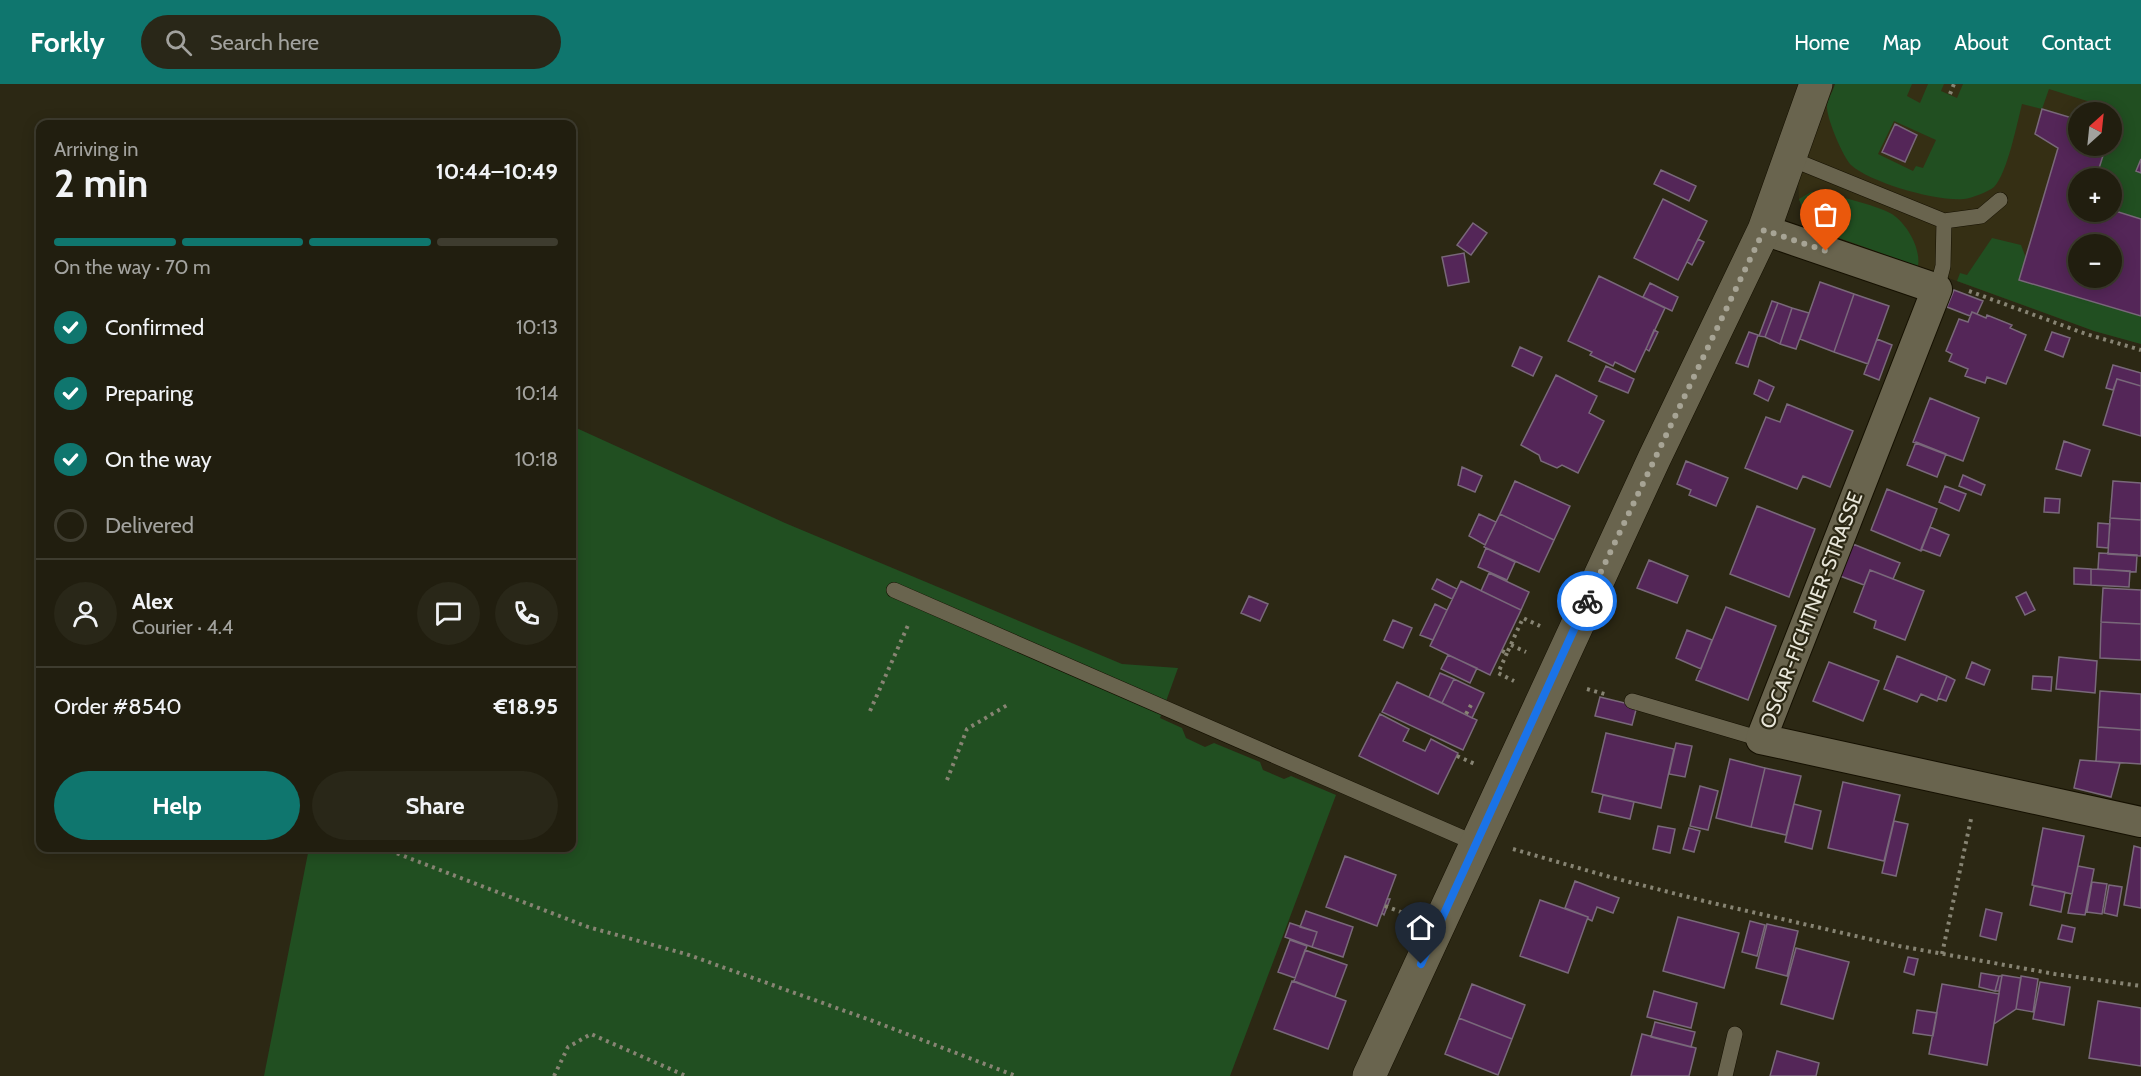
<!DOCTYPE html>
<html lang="en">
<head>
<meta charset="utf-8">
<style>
	body { margin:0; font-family:Cabin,sans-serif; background:#292718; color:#f1f3f6; height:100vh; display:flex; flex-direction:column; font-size:22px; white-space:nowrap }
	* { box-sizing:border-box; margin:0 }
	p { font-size:20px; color:#a2a29e }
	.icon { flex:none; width:33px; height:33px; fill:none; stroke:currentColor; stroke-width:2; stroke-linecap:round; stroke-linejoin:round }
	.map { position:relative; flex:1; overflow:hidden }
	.drawer { position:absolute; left:36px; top:36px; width:540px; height:732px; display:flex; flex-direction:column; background:#211e0f; border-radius:12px; box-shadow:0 3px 15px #0003,0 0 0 2px #3e3c2f }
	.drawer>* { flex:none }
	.needle { width:39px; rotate:27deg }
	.tools { position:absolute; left:2068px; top:18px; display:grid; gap:12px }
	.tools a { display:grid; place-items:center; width:54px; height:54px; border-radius:50%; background:#211e0f; box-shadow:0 3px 15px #0003,0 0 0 2px #3e3c2f; font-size:30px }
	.pin { position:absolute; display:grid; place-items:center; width:51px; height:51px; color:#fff; margin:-62px -26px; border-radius:50% 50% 50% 0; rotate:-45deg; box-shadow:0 0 6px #0007 }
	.pin .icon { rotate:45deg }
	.courier { position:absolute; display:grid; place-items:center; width:60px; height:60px; margin:-30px; border:4px solid #1a73e8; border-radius:50%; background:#fff; color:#222; box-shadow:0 2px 8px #0007 }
	.overview em { font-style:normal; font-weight:800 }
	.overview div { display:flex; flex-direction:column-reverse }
	.overview { display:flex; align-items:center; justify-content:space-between; height:102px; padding:0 18px }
	h1 { font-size:39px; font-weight:800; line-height:45px }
	.bar { display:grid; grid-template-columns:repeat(4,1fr); gap:9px 6px; align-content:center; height:72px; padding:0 18px }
	.bar i { height:8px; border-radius:4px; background:#3e3c2f }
	.bar .current { background:#0f766e }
	.bar p { grid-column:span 4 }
	.line { display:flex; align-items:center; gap:15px; padding:0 18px; border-top:2px solid #3e3c2f }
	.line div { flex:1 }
	.round { display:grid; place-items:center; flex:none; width:63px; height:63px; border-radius:32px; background:#292718 }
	ol { padding:0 18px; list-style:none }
	li { display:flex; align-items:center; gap:18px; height:66px }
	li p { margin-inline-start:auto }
	li .icon { padding:6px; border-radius:50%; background:#0f766e; color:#fff; stroke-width:4 }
	li:last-child { color:#a2a29e }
	li i { width:33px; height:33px; border:3px solid #3e3c2f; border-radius:50% }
	.action { display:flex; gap:12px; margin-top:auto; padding:12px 18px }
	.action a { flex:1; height:69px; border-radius:36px; background:#0f766e; color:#fff; font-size:24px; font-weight:800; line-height:69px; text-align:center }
	.action a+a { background:#292718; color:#f1f3f6 }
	header { display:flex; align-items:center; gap:36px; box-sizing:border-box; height:84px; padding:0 30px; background:#0f766e; color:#fff }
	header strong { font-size:28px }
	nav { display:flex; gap:33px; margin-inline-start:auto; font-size:21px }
	.search { width:420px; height:54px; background:#292718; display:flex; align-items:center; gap:15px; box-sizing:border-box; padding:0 21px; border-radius:33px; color:#a2a29e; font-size:22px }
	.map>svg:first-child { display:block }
	.built { fill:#352f14; fill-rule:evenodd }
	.green { fill:#214f21; fill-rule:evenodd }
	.building { fill:#542658; stroke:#79687a; stroke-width:1.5; fill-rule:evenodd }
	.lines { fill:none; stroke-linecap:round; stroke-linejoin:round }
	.service-casing { stroke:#151001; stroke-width:16 }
	.minor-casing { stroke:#151001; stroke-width:32 }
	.tertiary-casing { stroke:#151001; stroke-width:34 }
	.path { stroke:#878473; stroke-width:4; stroke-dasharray:3 4.5; stroke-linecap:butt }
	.service { stroke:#69644e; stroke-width:15 }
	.minor { stroke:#69644e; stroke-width:30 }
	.tertiary { stroke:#69644e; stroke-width:33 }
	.done { stroke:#a7a495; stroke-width:6; stroke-dasharray:0 10.8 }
	.route { stroke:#1a73e8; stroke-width:8 }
	.labels { text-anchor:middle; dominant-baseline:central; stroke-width:4.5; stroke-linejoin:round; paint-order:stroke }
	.street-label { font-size:20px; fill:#e9e7da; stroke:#2c2814 }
</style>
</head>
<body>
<header>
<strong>Forkly</strong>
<div class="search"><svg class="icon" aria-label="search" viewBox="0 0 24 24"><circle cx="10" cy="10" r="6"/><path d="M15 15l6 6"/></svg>Search here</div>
<nav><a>Home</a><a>Map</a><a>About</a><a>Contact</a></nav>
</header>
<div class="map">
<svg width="2141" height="992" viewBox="0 0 2141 992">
	<rect width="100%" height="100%" fill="#2c2814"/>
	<path class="built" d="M 1835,0 L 2141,0 L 2141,260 L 2094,247 L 1822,148 L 1806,136 L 1799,115 L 1798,95 ZM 2079,28 L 2112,28 L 2112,62 L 2079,62 ZM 2079,94 L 2112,94 L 2112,128 L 2079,128 ZM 2079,160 L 2112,160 L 2112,194 L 2079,194 Z"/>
	<path class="green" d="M 1835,0 L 1912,0 L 1907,12 L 1920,19 L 1928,0 L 1944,0 L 1941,7 L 1957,14 L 1963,0 L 2141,0 L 2141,75 L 2136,87 L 2141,89 L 2141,135 L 2112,126 L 2112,94 L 2096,94 L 2106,62 L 2112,62 L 2112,28 L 2102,28 L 2103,22 L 2049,5 L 2042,25 L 2022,20 C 2017,40 2007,90 1994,103 C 1988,108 1972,114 1964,115 C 1938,118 1871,99 1851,81 C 1843,73 1826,33 1827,22 C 1828,15 1833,7 1835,0 ZM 1894,37 L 1936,56 L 1923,84 L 1916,82 L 1913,87 L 1878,70 Z
		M 1811,108 C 1826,108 1879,122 1892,130 C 1907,140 1921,164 1918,182 L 1822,148 L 1806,136 L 1799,115 Z
		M 1992,154 L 2021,161 L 2026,174 L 2141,232 L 2141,260 L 2094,247 L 1957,197 L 1960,189 L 1967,191 Z
		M 572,342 L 785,439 L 1122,580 L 1178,584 L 1160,634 L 1182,644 L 1186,654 L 1205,663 L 1214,659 L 1260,678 L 1263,686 L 1284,695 L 1291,692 L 1336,711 L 1230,992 L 264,992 L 309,764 L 572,764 Z"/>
	<path class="building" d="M 2042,25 L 2079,36 L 2079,62 L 2106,62 L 2096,94 L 2079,94 L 2079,128 L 2112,126 L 2141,135 L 2141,232 L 2019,196 L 2058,64 L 2035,50 ZM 2079,160 L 2112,160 L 2112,194 L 2079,194 Z
		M 1895,40 L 1917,51 L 1905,78 L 1882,68 Z
		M 2141,75 L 2141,89 L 2136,87 Z
		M 1661,86 L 1696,102 L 1689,117 L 1654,100 Z
		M 1663,115 L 1707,137 L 1678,196 L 1634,174 Z
		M 1473,139 L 1487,149 L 1471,171 L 1457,161 Z
		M 1698,155 L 1704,158 L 1692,181 L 1687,178 Z
		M 1464,169 L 1469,198 L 1448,202 L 1442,173 Z
		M 1599,192 L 1665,224 L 1635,288 L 1615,278 L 1613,282 L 1590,271 L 1592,268 L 1568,257 Z
		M 1820,198 L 1854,210 L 1834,268 L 1800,255 Z
		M 1650,199 L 1678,213 L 1672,227 L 1643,213 Z
		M 1954,206 L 1983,217 L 1977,230 L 1972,228 L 1970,232 L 1947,223 Z
		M 1854,210 L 1889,222 L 1868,280 L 1834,268 Z
		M 1772,217 L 1778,219 L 1765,253 L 1759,252 Z
		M 1778,219 L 1792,224 L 1780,260 L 1765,253 Z
		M 1792,224 L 1809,229 L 1796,265 L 1780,260 Z
		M 1972,228 L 1986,234 L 1987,231 L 2012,241 L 2010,244 L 2026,251 L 2006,300 L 1987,293 L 1985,299 L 1965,292 L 1968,285 L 1949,277 L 1952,270 L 1946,267 L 1959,235 L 1968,238 Z
		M 1654,246 L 1658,248 L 1649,267 L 1646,265 Z
		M 1749,248 L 1758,251 L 1748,283 L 1736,279 Z
		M 2052,248 L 2070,254 L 2063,273 L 2045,266 Z
		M 1877,255 L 1892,261 L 1879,296 L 1864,290 Z
		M 1520,263 L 1542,273 L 1533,292 L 1512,282 Z
		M 2113,281 L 2141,289 L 2141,302 L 2117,295 L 2113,306 L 2106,304 Z
		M 1606,282 L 1634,295 L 1628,309 L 1599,297 Z
		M 1556,291 L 1597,312 L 1589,329 L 1604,337 L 1578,389 L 1562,381 L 1557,384 L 1541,377 L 1539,371 L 1521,361 Z
		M 2117,295 L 2141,302 L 2141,352 L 2103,341 Z
		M 1759,296 L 1774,303 L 1768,317 L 1754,310 Z
		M 1930,314 L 1979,334 L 1963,377 L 1913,358 Z
		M 1787,320 L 1853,347 L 1830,403 L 1803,392 L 1797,405 L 1745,384 L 1766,333 L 1780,338 Z
		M 2064,357 L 2090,366 L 2081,392 L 2056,385 Z
		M 1916,358 L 1946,370 L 1937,393 L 1907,381 Z
		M 1686,377 L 1728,394 L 1716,422 L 1689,411 L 1691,406 L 1677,400 Z
		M 1462,383 L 1482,392 L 1475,408 L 1458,401 Z
		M 1963,391 L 1985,401 L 1981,411 L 1959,402 Z
		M 1515,397 L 1570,422 L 1554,456 L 1500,430 Z
		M 2113,397 L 2141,399 L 2141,436 L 2110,434 Z
		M 1945,402 L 1966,410 L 1959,427 L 1939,418 Z
		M 1887,405 L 1937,425 L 1921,467 L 1871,446 Z
		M 2045,414 L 2060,415 L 2059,429 L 2044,428 Z
		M 1757,422 L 1815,445 L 1789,513 L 1730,490 Z
		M 1479,430 L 1496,438 L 1485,461 L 1469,452 Z
		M 1500,430 L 1554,456 L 1539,488 L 1484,463 Z
		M 2110,434 L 2141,436 L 2141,472 L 2108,470 Z
		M 2098,439 L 2110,440 L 2108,464 L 2097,463 Z
		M 1930,443 L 1949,451 L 1940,472 L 1921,465 Z
		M 1853,460 L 1900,479 L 1893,495 L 1870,486 L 1864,501 L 1840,492 Z
		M 1486,464 L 1515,478 L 1507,496 L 1478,483 Z
		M 2099,469 L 2137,471 L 2136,488 L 2098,485 Z
		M 1649,476 L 1688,492 L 1677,519 L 1637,504 Z
		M 2074,484 L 2091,485 L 2091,501 L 2074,500 Z
		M 2091,485 L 2130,487 L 2129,503 L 2091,501 Z
		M 1870,486 L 1924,507 L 1905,556 L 1874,544 L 1876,537 L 1854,528 Z
		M 1489,489 L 1529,508 L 1521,526 L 1481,507 Z
		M 1437,495 L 1457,505 L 1452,515 L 1432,505 Z
		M 1461,497 L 1521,526 L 1490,591 L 1430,562 Z
		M 2103,504 L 2141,506 L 2141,540 L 2101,538 Z
		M 2026,508 L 2035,526 L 2025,531 L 2016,513 Z
		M 1249,512 L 1268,520 L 1260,537 L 1241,529 Z
		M 1435,520 L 1447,526 L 1433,556 L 1420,551 Z
		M 1726,523 L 1776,542 L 1748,616 L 1696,596 Z
		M 1393,536 L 1412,544 L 1403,564 L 1384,556 Z
		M 2101,538 L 2141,540 L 2141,576 L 2100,574 Z
		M 1687,546 L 1712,556 L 1701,585 L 1676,574 Z
		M 1448,571 L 1477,584 L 1470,599 L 1441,585 Z
		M 1897,572 L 1947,592 L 1937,617 L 1921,610 L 1917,618 L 1884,605 Z
		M 2059,573 L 2097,577 L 2095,609 L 2056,605 Z
		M 1829,578 L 1879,597 L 1863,637 L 1813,617 Z
		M 1972,578 L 1990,586 L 1984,601 L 1966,594 Z
		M 1440,589 L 1454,595 L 1442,619 L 1429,613 Z
		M 1947,592 L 1955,596 L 1946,617 L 1938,614 Z
		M 2033,592 L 2052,593 L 2051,607 L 2032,605 Z
		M 1454,595 L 1484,609 L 1472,634 L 1442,619 Z
		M 1397,598 L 1477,636 L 1463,666 L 1382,628 Z
		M 2100,607 L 2141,610 L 2141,646 L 2098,643 Z
		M 1600,613 L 1637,622 L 1632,641 L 1595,632 Z
		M 1380,630 L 1409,645 L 1403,657 L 1425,667 L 1431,655 L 1458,669 L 1438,710 L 1359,672 Z
		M 2098,643 L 2141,646 L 2141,680 L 2096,677 Z
		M 1606,649 L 1674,665 L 1661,724 L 1592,708 Z
		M 1676,659 L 1692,662 L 1685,693 L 1669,690 Z
		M 1730,675 L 1765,684 L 1751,743 L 1716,734 Z
		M 2080,676 L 2120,679 L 2111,713 L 2074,704 Z
		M 1765,684 L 1801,692 L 1786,751 L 1751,743 Z
		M 1843,698 L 1900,711 L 1884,777 L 1828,764 Z
		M 1700,702 L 1718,707 L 1708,746 L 1690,742 Z
		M 1603,711 L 1634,718 L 1630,735 L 1599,728 Z
		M 1794,720 L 1821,727 L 1812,765 L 1785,758 Z
		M 1894,737 L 1908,740 L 1896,792 L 1882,789 Z
		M 1658,742 L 1675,745 L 1670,769 L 1653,765 Z
		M 1689,744 L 1700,747 L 1694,768 L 1683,765 Z
		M 2043,744 L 2084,752 L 2072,810 L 2032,801 Z
		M 2134,762 L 2141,764 L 2141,824 L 2124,821 Z
		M 1345,772 L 1396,791 L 1377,842 L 1326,823 Z
		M 2078,782 L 2094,785 L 2085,831 L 2068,829 Z
		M 1575,797 L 1619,814 L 1613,829 L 1597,823 L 1592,837 L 1588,835 L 1588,833 L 1565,824 Z
		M 2092,798 L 2107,800 L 2102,830 L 2087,828 Z
		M 2109,801 L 2122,803 L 2117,832 L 2104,829 Z
		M 2034,802 L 2065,808 L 2061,828 L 2030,821 Z
		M 1387,815 L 1390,815 L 1384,831 L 1382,829 Z
		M 1540,816 L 1588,833 L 1568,889 L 1520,872 Z
		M 1986,825 L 2002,829 L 1996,856 L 1980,852 Z
		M 1306,827 L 1353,843 L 1343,873 L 1312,863 L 1317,848 L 1300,843 Z
		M 1678,833 L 1739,849 L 1724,904 L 1663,887 Z
		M 1750,837 L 1765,841 L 1757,872 L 1742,868 Z
		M 1290,839 L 1317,848 L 1312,863 L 1285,853 Z
		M 1767,840 L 1798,847 L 1787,892 L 1756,884 Z
		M 2062,841 L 2075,844 L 2072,858 L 2058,855 Z
		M 1290,856 L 1307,862 L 1295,894 L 1278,888 Z
		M 1796,864 L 1849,878 L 1833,935 L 1781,920 Z
		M 1305,866 L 1347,881 L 1335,913 L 1294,897 Z
		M 1908,873 L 1918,875 L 1914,891 L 1904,888 Z
		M 1981,889 L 1999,892 L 1995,907 L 1979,903 Z
		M 2002,891 L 2021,894 L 2016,925 L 1994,940 Z
		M 1999,892 L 2002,892 L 1999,907 L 1995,907 Z
		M 2021,892 L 2038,895 L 2033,928 L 2016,925 Z
		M 1292,897 L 1346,917 L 1328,965 L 1274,945 Z
		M 2040,898 L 2070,903 L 2064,941 L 2033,935 Z
		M 1472,900 L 1525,921 L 1512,955 L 1459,934 Z
		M 1942,900 L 1999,910 L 1987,981 L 1929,970 Z
		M 1654,907 L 1697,919 L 1691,944 L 1647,933 Z
		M 2098,917 L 2141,924 L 2141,982 L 2089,974 Z
		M 1917,926 L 1937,929 L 1933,952 L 1913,949 Z
		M 1459,934 L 1512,955 L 1498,991 L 1445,970 Z
		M 1655,938 L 1695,948 L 1691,963 L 1651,953 Z
		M 1642,950 L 1696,964 L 1689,992 L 1631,992 Z
		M 1777,967 L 1819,979 L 1816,992 L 1770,992 Z"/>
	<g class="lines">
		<g class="service-casing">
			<path id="service" d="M 1789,74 L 1944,137 L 1981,132 L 2000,116
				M 1937,205 L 1943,182 L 1944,137
				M 894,506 L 1477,760
				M 1632,617 L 1761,655
				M 1725,992 L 1735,950"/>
		</g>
		<g class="minor-casing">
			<path id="minor" d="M 1764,146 L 1937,205 L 1761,655 L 2141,738"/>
		</g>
		<g class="tertiary-casing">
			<path id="tertiary" d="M 1369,992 L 1654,375 L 1764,146 L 1816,0"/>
		</g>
		<path class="path" d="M 1950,10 L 1954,0
			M 1969,207 L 2086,250 L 2141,266
			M 1511,561 L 1526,568
			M 1502,567 L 1507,569 L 1523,534 L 1540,542
			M 1507,569 L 1498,589 L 1514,597
			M 1587,605 L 1608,611
			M 870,627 L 909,539
			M 1466,630 L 1471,621
			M 1457,672 L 1475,680
			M 947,696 L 967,645 L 1009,620
			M 383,764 L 588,843 L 686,870 L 873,937 L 1016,992
			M 1513,765 L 1610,793 L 1704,817 L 1899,862 L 2055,890 L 2141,902
			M 1385,822 L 1406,830
			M 1942,870 L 1971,735
			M 554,992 L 568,963 L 591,950 L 686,992"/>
		<use href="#service" class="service"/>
		<use href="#minor" class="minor"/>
		<use href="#tertiary" class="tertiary"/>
	</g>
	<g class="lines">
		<path class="done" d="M 1587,517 L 1764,146 L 1826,167"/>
		<path class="route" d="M 1421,880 L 1587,517"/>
	</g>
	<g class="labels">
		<g class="street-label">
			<text transform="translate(1811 526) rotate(-69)">OSCAR-FICHTNER-STRASSE</text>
		</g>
	</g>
</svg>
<div class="tools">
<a><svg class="needle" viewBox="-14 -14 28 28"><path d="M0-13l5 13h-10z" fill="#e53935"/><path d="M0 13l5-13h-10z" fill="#a2a29e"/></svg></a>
<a>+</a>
<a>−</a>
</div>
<div class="pin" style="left:1826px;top:167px;background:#ea580c"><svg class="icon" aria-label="bag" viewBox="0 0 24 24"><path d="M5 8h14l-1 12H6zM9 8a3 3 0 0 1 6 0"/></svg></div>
<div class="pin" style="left:1421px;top:880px;background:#1f2937"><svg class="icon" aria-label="home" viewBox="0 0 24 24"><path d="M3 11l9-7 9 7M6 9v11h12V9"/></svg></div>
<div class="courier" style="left:1587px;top:517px"><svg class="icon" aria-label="bike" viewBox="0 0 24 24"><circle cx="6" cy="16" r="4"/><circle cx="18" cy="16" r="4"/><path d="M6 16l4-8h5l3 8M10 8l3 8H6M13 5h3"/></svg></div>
<section class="drawer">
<div class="overview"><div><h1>2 min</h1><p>Arriving in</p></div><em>10:44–10:49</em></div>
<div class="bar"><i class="current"></i><i class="current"></i><i class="current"></i><i></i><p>On the way · 70 m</p></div>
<ol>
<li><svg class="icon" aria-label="check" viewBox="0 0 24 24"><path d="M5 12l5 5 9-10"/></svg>Confirmed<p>10:13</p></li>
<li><svg class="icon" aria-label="check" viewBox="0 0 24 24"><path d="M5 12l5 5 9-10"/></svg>Preparing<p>10:14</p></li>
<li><svg class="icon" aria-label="check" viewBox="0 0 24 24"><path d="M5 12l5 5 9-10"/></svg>On the way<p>10:18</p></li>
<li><i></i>Delivered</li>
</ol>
<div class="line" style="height:108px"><a class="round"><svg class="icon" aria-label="person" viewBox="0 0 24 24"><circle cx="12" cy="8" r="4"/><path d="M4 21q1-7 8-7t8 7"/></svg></a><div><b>Alex</b><p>Courier · 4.4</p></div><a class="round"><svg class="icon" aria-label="chat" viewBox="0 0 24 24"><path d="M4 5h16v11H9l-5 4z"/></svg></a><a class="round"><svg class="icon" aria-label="phone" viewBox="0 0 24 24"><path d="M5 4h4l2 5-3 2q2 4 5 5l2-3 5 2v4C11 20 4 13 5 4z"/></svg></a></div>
<div class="line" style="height:78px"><div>Order #8540</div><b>€18.95</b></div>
<div class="action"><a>Help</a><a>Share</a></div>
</section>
</div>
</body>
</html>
